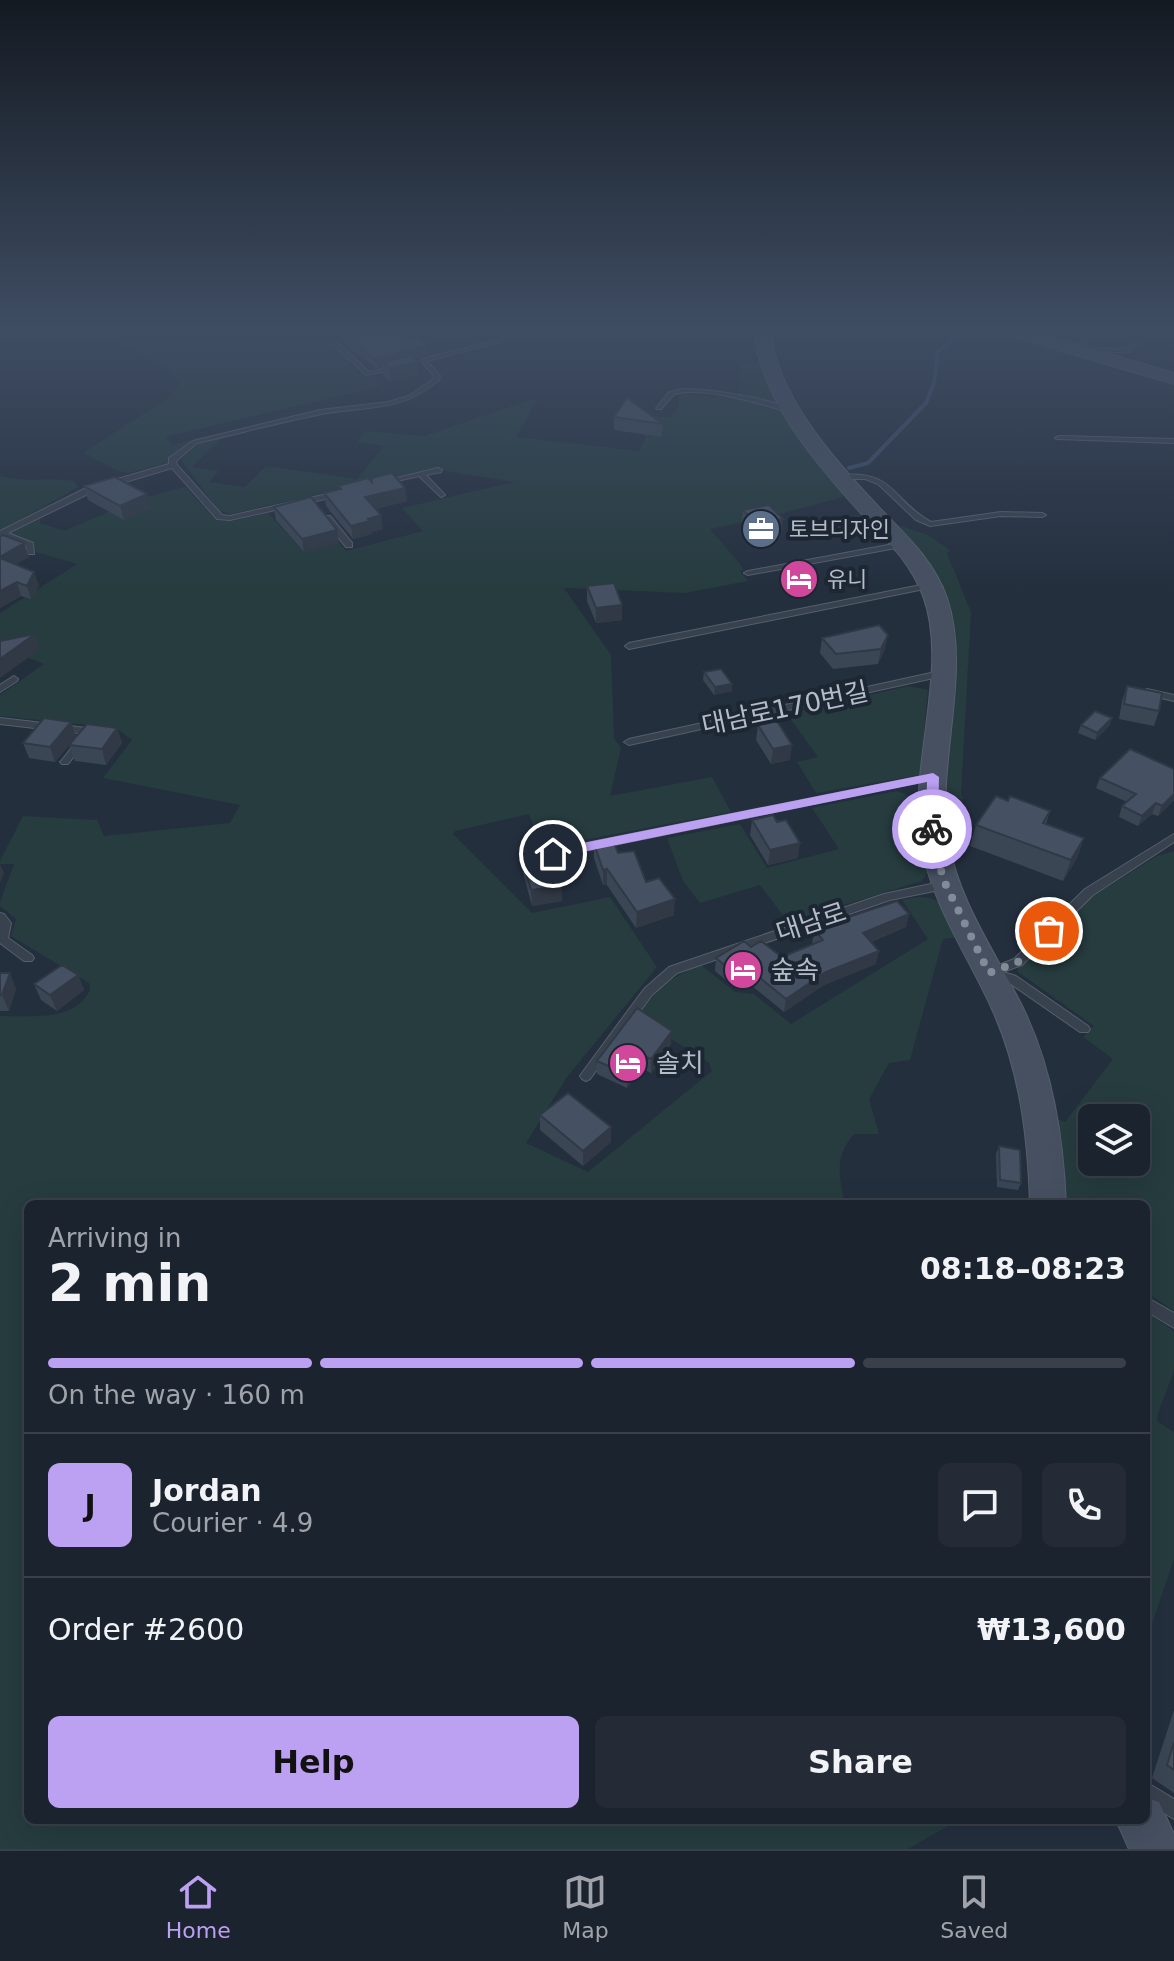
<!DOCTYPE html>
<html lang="en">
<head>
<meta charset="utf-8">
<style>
	body { margin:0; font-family:"DejaVu Sans","Noto Sans KR",sans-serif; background:#242b36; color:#f1f3f6; height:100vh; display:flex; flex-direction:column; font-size:30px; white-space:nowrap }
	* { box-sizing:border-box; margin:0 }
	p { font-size:26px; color:#a0a4aa }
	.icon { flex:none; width:44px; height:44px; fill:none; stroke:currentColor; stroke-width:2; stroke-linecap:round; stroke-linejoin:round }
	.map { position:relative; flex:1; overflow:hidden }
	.details { position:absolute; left:24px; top:1200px; width:1126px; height:624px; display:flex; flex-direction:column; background:#1b232e; border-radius:12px; box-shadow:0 8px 32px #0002,0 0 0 2px #39404a }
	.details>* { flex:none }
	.fabs { position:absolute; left:1078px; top:1104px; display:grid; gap:16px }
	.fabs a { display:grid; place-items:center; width:72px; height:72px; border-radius:12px; background:#1b232e; box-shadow:0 8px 32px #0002,0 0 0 2px #39404a; font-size:40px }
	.pin { position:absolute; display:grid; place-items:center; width:68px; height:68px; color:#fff; margin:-34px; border:4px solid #fff; border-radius:50%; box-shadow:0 2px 8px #0007 }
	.courier { position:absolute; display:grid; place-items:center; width:80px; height:80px; margin:-40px; border:6px solid #bca0f2; border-radius:50%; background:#fff; color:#222; box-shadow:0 2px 10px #0007 }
	.summary em { font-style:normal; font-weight:700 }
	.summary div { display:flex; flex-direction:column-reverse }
	.summary { display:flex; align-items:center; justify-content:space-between; height:136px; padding:0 24px }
	h1 { font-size:52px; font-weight:700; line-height:60px }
	.bar { display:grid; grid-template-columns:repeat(4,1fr); gap:12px 8px; align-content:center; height:96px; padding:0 24px }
	.bar i { height:10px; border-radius:6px; background:#39404a }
	.bar .on { background:#bca0f2 }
	.bar p { grid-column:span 4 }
	.line { display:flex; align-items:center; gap:20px; padding:0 24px; border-top:2px solid #39404a }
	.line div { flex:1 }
	.round { display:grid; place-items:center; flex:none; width:84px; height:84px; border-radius:12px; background:#242b36 }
	.button { display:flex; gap:16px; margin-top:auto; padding:16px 24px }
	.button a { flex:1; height:92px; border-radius:12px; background:#bca0f2; color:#111; font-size:32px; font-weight:700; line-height:92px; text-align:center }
	.button a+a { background:#242b36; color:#f1f3f6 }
	.tabs { display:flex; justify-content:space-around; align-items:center; height:112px; border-top:2px solid #39404a; background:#1b232e; font-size:22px; color:#a0a4aa }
	.tabs a { display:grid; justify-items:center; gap:4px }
	.tabs .on { color:#bca0f2 }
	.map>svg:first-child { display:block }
	.green { fill:#263c3f; fill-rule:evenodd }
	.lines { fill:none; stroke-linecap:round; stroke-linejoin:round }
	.stream { stroke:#394c67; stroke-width:4 }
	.lane-casing { stroke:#565f6c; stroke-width:2 }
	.secondary-casing { stroke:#565f6c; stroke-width:2 }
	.lane { fill:#38414e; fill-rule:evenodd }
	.secondary { fill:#465061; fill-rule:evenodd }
	.wall { fill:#3b4654 }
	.shaded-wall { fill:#303945 }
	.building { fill:#455162; stroke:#303945; stroke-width:2 }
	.route { fill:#bca0f2 }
	.done { stroke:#828b98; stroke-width:8; stroke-dasharray:0 14.4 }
	.labels { text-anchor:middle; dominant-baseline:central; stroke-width:8; stroke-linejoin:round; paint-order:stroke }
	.far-poi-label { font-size:22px; fill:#b4bcc9; stroke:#1d2633; text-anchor:start }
	.street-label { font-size:26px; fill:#b4bcc9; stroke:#1d2633 }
	.poi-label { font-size:26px; fill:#b4bcc9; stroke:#1d2633; text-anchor:start }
</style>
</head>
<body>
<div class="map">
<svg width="1174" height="1849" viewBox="0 0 1174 1849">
	<rect width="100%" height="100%" fill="#242f3e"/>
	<path class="green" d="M 110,329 L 390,329 L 332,345 L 365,378 L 371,376 L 382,386 L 165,437 L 173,445 L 202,437 L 167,463 L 128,473 L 118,471 L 83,453 L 168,398 L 180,384 C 163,355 127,357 108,333 Z
		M 759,362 L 778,398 L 776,401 L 738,396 L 740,363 Z
		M 684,394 L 736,399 L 787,412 L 850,495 L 769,517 L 710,529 L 744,569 L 740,571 L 748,581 L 685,593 L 564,588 L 611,655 L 614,738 L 621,748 L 610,796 L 712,777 L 731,812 L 542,848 L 529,814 L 455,831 L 453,834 L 532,913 L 610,897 L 657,967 L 567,1077 L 526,1143 L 588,1172 L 712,1071 L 709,1063 L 637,1017 C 655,991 671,976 701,965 L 735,992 L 754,994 L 791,1024 L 928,939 L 902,900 C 942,890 942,906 959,937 L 943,939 L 910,1060 L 889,1063 L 869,1099 L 879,1134 L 854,1134 C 834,1156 839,1177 845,1204 L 28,1204 L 28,1820 L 951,1820 L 948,1826 L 908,1849 L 0,1849 L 0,1016 C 32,1015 74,1023 90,990 L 89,983 L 11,936 L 16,919 L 0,906 L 0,902 L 14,864 L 0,864 L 0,861 L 23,816 L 97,820 L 104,836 L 230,823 L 240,805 L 103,778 L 132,740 L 116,728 L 0,716 L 0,695 L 44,664 L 0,647 L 0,613 L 77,564 L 36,552 L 34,544 L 9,534 L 40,519 L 40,523 L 64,531 L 136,500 L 185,487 L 216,520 L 233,521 L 268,513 L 304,552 L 339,543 L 346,551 L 423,531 L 402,508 L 514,482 L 445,471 L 440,467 L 230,514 L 219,511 L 182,461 L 183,457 L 200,443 L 224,436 L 192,467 L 219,471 L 209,482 L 245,487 L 266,466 L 357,479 L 384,446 L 357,442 L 364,431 L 425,436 L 530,400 L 537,400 L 516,437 L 639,451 L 646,437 L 642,434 L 655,416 L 670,418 L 679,406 L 679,395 Z
		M 0,476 C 25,483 49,477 74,481 L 78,487 L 0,531 Z
		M 902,526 L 928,535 L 950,550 L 947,553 L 971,612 L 961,794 L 964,799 L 953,800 L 943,795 L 951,631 L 898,530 Z
		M 908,686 L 928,690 L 920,775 L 816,793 L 797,762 L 818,757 L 787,714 Z
		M 897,791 L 919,800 L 920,831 L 927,873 L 922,881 L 788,922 L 760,885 L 700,903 L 683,881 L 667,838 L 740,824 L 767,868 L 839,849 L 812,808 Z
		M 1174,851 L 1174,1311 L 1146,1292 L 1146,1204 L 1060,1204 L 1053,1117 L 1065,1122 L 1113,1059 L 1083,1037 L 1094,1026 L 1018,972 L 1018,968 L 1093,896 L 1157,856 ZM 1092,1118 L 1136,1118 L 1136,1162 L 1092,1162 Z
		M 1146,1312 L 1174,1331 L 1174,1371 L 1157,1416 L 1158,1422 L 1174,1432 L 1174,1559 L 1146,1642 Z"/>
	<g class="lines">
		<path class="stream" d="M 849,468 L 868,463 L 926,403 L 934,383 L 938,351 L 968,329"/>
		<g class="lane-casing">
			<path id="lane" d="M 506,329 L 512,329 L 500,342 L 427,361 L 440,376 L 439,380 C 399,414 364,405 317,415 C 282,422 248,431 214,439 L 197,443 L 176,461 L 177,465 L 222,515 L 230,516 L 336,492 L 340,494 L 339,496 L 230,520 L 217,519 L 172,468 L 92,492 L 8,533 L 33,543 L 34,554 L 28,554 L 26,546 L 0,536 L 0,531 L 86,488 L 169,464 L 169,458 L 193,441 L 320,410 L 389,402 L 411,395 L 433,379 L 434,376 L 421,361 L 421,359 L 496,340 Z
				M 1081,329 L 1087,329 L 1086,352 L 1083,354 L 1080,352 Z
				M 1133,342 L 1138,343 L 1129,352 L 1101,352 L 1091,356 L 1088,354 L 1100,348 L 1125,349 Z
				M 335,344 L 339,344 L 369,372 L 395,366 L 398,368 L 366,375 L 335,346 Z
				M 681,389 C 712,389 770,398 796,411 L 793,413 C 762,405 706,386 674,394 L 661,409 L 657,409 L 656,408 L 668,393 Z
				M 1059,436 L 1174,439 L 1174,443 L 1057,439 L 1055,438 Z
				M 438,468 L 442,470 L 441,472 L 426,475 L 445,495 L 441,497 L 419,476 L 384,484 L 380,482 Z
				M 840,475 C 896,470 891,500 931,522 L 1001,512 L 1042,513 L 1046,515 L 1042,517 L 1001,516 L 930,526 L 916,520 L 878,484 L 865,479 L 843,479 L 839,477 Z
				M 324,516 L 330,516 L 352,543 L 352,547 L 346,547 L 324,520 Z
				M 904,542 L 907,542 L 907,546 L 748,575 L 744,573 L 748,571 Z
				M 931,583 L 934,583 L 934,587 L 629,649 L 625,646 L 629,643 Z
				M 940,671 L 944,674 L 943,676 L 629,745 L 624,742 L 629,739 Z
				M 14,676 L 18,679 L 17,681 L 0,692 L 0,685 Z
				M 1147,689 L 1174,695 L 1174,701 L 1144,694 L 1142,692 Z
				M 0,718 L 95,729 L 100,732 L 95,735 L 0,724 Z
				M 79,741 L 82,742 L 84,744 L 82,746 L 68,764 L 62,764 L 60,762 L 62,760 L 76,742 Z
				M 932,774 L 937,777 L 935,779 L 541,860 L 536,856 L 541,852 Z
				M 1174,834 L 1174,842 L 1093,895 L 1022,965 L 1003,972 L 1016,976 L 1088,1026 L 1090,1029 L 1088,1032 L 1080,1032 L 1008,982 L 986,976 L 984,973 L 986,970 L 1014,959 L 1085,889 Z
				M 945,881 L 950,885 L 949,888 L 890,900 L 677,973 L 652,995 L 590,1079 L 586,1081 L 582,1079 L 580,1076 L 582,1073 L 644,989 L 669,967 L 884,894 Z
				M 0,913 L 4,914 L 11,923 L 8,938 L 32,955 L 34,958 L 32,961 L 24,961 L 0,943 Z
				M 1146,1297 L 1174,1313 L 1174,1328 L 1146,1311 Z
				M 1146,1782 L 1174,1799 L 1174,1819 L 1146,1802 Z"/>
		</g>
		<g class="secondary-casing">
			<path id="secondary" d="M 754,329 L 770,329 C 777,395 831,456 875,503 C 903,533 933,558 947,598 C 972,673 936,762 948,839 C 958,902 997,954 1024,1010 C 1053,1071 1063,1137 1066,1204 L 1030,1204 C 1028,1137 1020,1071 992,1009 C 967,954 931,903 921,843 C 908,766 950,667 923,596 C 909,559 884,538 858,510 C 814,461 759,397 754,329 Z
				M 999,329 L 1025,329 L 1174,373 L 1174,384 L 1001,333 Z
				M 1146,1797 L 1159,1802 L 1174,1834 L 1174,1849 L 1129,1849 L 1116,1820 L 1146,1820 Z"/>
		</g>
		<use href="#lane" class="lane"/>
		<use href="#secondary" class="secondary"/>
	</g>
	<path class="wall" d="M 528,329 L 557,329 L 537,334 Z
		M 396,332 L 402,337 L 428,345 L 429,354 L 413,358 L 419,375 L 390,381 L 383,375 L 382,366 L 376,368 L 344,343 L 343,335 Z
		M 614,417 L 663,424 L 662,437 L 614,430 Z
		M 372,482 L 407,501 L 375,509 L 383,529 L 371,532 L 372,534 L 353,539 L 326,506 L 324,493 L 339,489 L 338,486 Z
		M 84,486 L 151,508 L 124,520 L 88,500 Z
		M 274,507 L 339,543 L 304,552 L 276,520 Z
		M 743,510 L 781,533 L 755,538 L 742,524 Z
		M 0,537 L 29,557 L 16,564 L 39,585 L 31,599 L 21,596 L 0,608 Z
		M 587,586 L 622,620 L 596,623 L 587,601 Z
		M 888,635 L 885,649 L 878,664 L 833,669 L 820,653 L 822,638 Z
		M 704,672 L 732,684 L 732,691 L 714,695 L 703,680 Z
		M 1127,686 L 1159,711 L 1154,726 L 1119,719 L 1122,701 Z
		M 1112,718 L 1109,726 L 1095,740 L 1078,733 L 1081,725 Z
		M 71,722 L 76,737 L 55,762 L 29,758 L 23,743 Z
		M 758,725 L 790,760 L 771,764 L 756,740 Z
		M 117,728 L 122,743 L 106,765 L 75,761 L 69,745 Z
		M 1174,769 L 1174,800 L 1158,816 L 1152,814 L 1138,826 L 1119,817 L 1122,806 L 1127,802 L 1096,788 L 1100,778 Z
		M 1008,801 L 1050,811 L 1046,824 L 1084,838 L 1077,858 L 1063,881 L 970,846 L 976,825 Z
		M 752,820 L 798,858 L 768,865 L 750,835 Z
		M 594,843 L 618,853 L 646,882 L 674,915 L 636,928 L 607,885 L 603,885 L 594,858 Z
		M 521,854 L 562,901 L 532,906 L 522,869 Z
		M 909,914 L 906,927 L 871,942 L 876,964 L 824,985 L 784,1012 L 746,981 L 735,988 L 715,971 L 716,958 L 751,947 L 782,957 L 814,944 L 812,943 L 815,930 Z
		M 0,973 L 16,989 L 9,1011 L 0,1011 Z
		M 78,975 L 84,990 L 57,1011 L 41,1000 L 34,984 Z
		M 671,1044 L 651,1073 L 641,1068 L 627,1088 L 597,1074 L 597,1061 Z
		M 540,1115 L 611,1142 L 583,1166 L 540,1130 Z
		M 999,1146 L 1021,1183 L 1018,1190 L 997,1187 L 996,1154 Z
		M 1174,1710 L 1174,1793 L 1152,1778 Z"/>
	<path class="shaded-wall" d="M 537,329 L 557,329 L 537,334 Z
		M 428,345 L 429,354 L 385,365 L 382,362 L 382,366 L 376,368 L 375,359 Z
		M 417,362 L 419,375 L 390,381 L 389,368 Z
		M 405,488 L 407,501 L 367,511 L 365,497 Z
		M 147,494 L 151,508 L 124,520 L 120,506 Z
		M 381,515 L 383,529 L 371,532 L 372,534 L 353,539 L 351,526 L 368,519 Z
		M 783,519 L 781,533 L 755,538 L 756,524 Z
		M 337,530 L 339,543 L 304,552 L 302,539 Z
		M 24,543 L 29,557 L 3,572 L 0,562 L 0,557 Z
		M 34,572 L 39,585 L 31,599 L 27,586 Z
		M 17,582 L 21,596 L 0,608 L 0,591 Z
		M 622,605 L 622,620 L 596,623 L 596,608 Z
		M 35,634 L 40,649 L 0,678 L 0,659 Z
		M 888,635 L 885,649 L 878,664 L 881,649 Z
		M 732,684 L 732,691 L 714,695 L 715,687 Z
		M 1112,718 L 1109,726 L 1095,740 L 1097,733 Z
		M 71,722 L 76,737 L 55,762 L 50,747 Z
		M 117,728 L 122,743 L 106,765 L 102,749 Z
		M 792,745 L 790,760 L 771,764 L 773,749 Z
		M 1174,794 L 1174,800 L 1158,816 L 1162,806 Z
		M 1156,803 L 1152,814 L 1138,826 L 1142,816 Z
		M 1084,838 L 1077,858 L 1063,881 L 1071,860 Z
		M 800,843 L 798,858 L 768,865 L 770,850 Z
		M 0,864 L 4,873 L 0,883 Z
		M 607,869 L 607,885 L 603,885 L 603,870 Z
		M 562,886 L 562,901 L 532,906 L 531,890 Z
		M 675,899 L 674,915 L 636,928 L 637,912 Z
		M 909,914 L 906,927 L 860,946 L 863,933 Z
		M 879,951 L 876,964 L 824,985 L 784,1012 L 786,999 L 826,972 Z
		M 748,968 L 746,981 L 735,988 L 736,975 Z
		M 10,973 L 16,989 L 9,1011 L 2,995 Z
		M 78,975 L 84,990 L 57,1011 L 50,995 Z
		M 672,1031 L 671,1044 L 651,1073 L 651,1059 Z
		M 641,1055 L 641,1068 L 627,1088 L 627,1074 Z
		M 611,1127 L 611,1142 L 583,1166 L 583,1151 Z"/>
	<path class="building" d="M 361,330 L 396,330 L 396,333 L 401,332 L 400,337 L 411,336 L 428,345 L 375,359 L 343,335 Z
		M 411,356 L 417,362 L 389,368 L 382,362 Z
		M 627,398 L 663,424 L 614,417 Z
		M 392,473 L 405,488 L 365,497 L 381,515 L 368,519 L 370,521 L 351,526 L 324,493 L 341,489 L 338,486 L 368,478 L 372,482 L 372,478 Z
		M 115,477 L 147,494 L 120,506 L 84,486 Z
		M 311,497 L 337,530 L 302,539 L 274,507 Z
		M 769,505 L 783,519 L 756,524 L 743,510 Z
		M 3,535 L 24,543 L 0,557 L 0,537 Z
		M 0,558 L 34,572 L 27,586 L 17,582 L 0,591 Z
		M 614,583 L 622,605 L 596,608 L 587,586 Z
		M 879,625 L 888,635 L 881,649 L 836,654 L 822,638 Z
		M 35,634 L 0,659 L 0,641 Z
		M 721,669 L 732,684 L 715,687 L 704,672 Z
		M 1127,686 L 1162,693 L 1159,711 L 1124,704 Z
		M 1095,711 L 1112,718 L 1097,733 L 1081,725 Z
		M 44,718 L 71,722 L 50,747 L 23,743 Z
		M 777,721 L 792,745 L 773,749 L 758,725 Z
		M 87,724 L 117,728 L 102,749 L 69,745 Z
		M 1130,749 L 1174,769 L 1174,794 L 1162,806 L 1156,803 L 1142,816 L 1122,806 L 1136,794 L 1100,778 Z
		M 996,796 L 1008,801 L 1010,796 L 1050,811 L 1043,823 L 1084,838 L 1071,860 L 976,825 Z
		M 773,815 L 777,822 L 786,820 L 800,843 L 770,850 L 752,820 Z
		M 613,840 L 618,853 L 634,851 L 646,882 L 659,878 L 675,899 L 637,912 L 607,869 L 603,870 L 594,843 Z
		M 552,850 L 562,886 L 531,890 L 521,854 Z
		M 897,901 L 909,914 L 863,933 L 879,951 L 826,972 L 786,999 L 748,968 L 736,975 L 716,958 L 744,941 L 751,947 L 761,941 L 782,957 L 823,940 L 815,930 L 827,924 Z
		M 62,965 L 78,975 L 50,995 L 34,984 Z
		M 0,973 L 10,973 L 2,995 L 0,995 Z
		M 637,1008 L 672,1031 L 651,1059 L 641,1055 L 627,1074 L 597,1061 Z
		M 568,1093 L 611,1127 L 583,1151 L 540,1115 Z
		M 999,1146 L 1020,1150 L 1021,1183 L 1000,1180 Z
		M 1174,1742 L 1174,1770 L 1167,1765 Z"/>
	<linearGradient id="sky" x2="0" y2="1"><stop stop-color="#141a22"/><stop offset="0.56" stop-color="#3f4d63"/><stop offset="1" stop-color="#3f4d63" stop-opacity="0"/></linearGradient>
	<rect width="1174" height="588" fill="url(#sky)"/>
	<path class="route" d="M 933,773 L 939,777 L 938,829 L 932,833 L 926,829 L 927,782 L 553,858 L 547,854 L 553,849 Z"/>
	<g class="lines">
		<path class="done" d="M 932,829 L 943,879 L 989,973 L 1018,962 L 1049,931"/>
	</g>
	<defs>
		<g id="office-disc" transform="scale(2)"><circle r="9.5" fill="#5c6f8a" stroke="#1d2633"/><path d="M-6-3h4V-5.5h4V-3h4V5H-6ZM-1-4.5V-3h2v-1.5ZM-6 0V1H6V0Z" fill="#fff"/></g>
		<g id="hotel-disc" transform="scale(2)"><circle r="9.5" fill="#d1479c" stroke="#1d2633"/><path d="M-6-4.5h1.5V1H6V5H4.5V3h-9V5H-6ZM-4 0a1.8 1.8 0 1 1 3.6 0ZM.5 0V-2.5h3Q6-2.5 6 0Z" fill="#fff"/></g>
	</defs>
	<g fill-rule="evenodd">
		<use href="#office-disc" x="761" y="529"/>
		<use href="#hotel-disc" x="799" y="579"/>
		<use href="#hotel-disc" x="743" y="970"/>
		<use href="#hotel-disc" x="628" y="1063"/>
	</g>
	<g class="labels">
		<g class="far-poi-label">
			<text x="789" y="529">토브디자인</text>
			<text x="827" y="579">유니</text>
		</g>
		<g class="street-label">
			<text transform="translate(785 708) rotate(-12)">대남로170번길</text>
			<text transform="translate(811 922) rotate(-18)">대남로</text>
		</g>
		<g class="poi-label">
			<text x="771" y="970">숲속</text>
			<text x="656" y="1063">솔치</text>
		</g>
	</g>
</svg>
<div class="fabs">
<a><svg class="icon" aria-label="layers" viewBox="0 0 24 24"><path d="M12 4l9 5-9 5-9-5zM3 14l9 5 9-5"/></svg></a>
</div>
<div class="pin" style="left:1049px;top:931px;background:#ea580c"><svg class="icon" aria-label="bag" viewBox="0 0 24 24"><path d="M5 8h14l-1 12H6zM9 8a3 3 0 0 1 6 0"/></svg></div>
<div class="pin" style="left:553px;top:854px;background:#1f2937"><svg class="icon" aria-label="home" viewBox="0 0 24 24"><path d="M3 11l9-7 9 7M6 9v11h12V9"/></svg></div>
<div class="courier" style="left:932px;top:829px"><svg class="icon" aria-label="bike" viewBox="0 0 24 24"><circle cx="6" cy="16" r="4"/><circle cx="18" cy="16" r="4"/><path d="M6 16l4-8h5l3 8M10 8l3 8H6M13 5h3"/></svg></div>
<section class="details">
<div class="summary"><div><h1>2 min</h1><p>Arriving in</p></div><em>08:18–08:23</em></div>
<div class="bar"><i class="on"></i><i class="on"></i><i class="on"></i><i></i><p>On the way · 160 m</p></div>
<div class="line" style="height:144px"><b class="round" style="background:#bca0f2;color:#111">J</b><div><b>Jordan</b><p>Courier · 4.9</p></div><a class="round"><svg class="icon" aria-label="chat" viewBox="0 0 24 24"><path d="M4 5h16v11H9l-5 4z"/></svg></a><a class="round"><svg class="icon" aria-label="phone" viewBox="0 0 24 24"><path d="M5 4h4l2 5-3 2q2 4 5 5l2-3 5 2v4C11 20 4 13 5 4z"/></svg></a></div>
<div class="line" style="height:104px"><div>Order #2600</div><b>₩13,600</b></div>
<div class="button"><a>Help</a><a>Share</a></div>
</section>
</div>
<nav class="tabs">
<a class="on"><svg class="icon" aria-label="home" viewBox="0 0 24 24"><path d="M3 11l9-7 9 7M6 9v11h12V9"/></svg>Home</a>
<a><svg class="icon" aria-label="map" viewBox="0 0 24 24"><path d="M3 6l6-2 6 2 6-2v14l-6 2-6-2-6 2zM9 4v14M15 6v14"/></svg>Map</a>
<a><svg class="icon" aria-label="saved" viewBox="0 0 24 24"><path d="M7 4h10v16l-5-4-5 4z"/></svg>Saved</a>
</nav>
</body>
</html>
